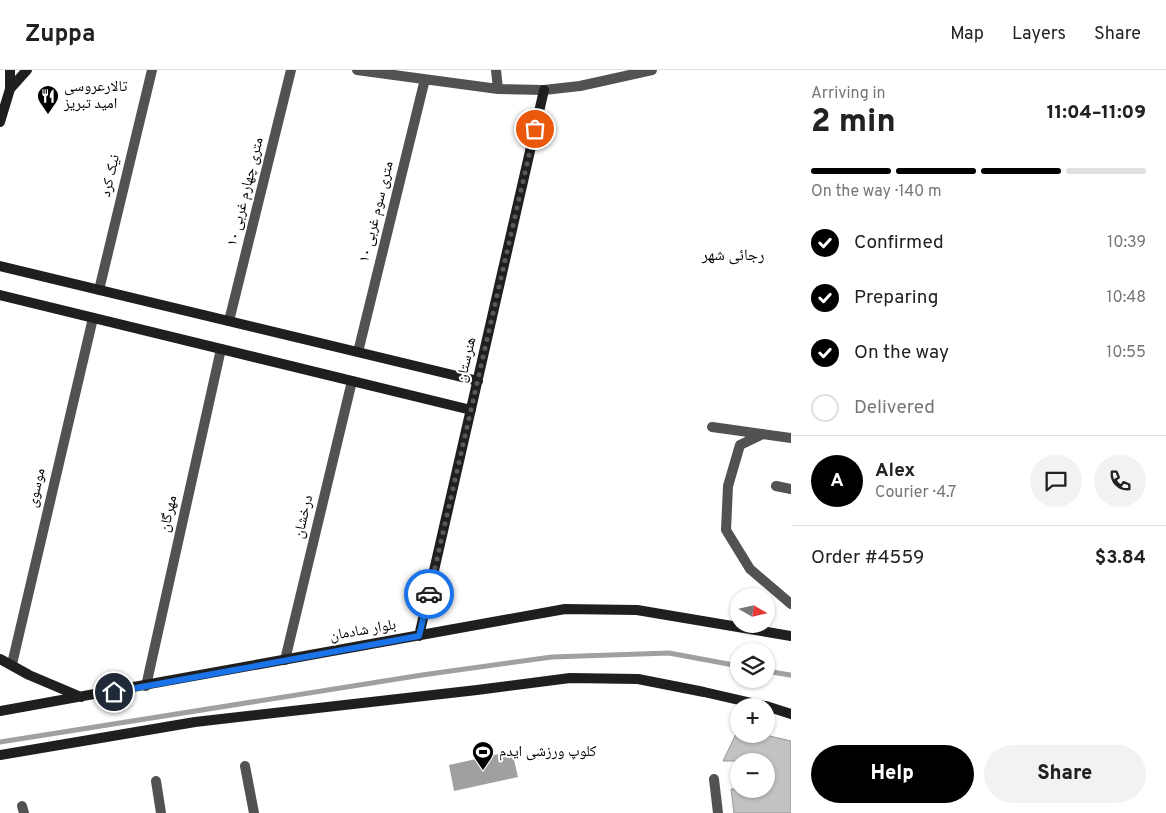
<!DOCTYPE html>
<html lang="en">
<head>
<meta charset="utf-8">
<style>
	body { margin:0; font-family:Overpass,"Noto Naskh Arabic",sans-serif; background:#f2f2f2; color:#222; height:100vh; display:flex; flex-direction:column; font-size:19px; white-space:nowrap }
	* { box-sizing:border-box; margin:0 }
	p { font-size:16px; color:#767676 }
	.icon { flex:none; width:28px; height:28px; fill:none; stroke:currentColor; stroke-width:2; stroke-linecap:round; stroke-linejoin:round }
	.map { position:relative; flex:1; overflow:hidden }
	.details { display:flex; flex-direction:column; background:#fff; width:375px }
	.details>* { flex:none }
	.needle { width:32px; rotate:99deg }
	.buttons { position:absolute; left:730px; top:518px; display:grid; gap:10px }
	.buttons a { display:grid; place-items:center; width:45px; height:45px; border-radius:50%; background:#fff; box-shadow:0 1px 4px #0004; font-size:25px }
	.pin { position:absolute; display:grid; place-items:center; width:42px; height:42px; color:#fff; margin:-21px; border:2px solid #fff; border-radius:50%; box-shadow:0 1px 5px #0007 }
	.courier { position:absolute; display:grid; place-items:center; width:50px; height:50px; margin:-25px; border:4px solid #1a73e8; border-radius:50%; background:#fff; color:#222; box-shadow:0 1px 6px #0007 }
	.head em { font-style:normal; font-weight:800 }
	.head div { display:flex; flex-direction:column-reverse }
	.head { display:flex; align-items:center; justify-content:space-between; height:85px; padding:0 20px }
	h1 { font-size:32px; font-weight:800; line-height:38px }
	.bar { display:grid; grid-template-columns:repeat(4,1fr); gap:8px 5px; align-content:center; height:60px; padding:0 20px }
	.bar i { height:6px; border-radius:4px; background:#e0e0e0 }
	.bar .active { background:#000 }
	.bar p { grid-column:span 4 }
	.line { display:flex; align-items:center; gap:12px; padding:0 20px; border-top:1px solid #e0e0e0 }
	.line div { flex:1 }
	.round { display:grid; place-items:center; flex:none; width:52px; height:52px; border-radius:26px; background:#f2f2f2 }
	ol { padding:0 20px; list-style:none }
	li { display:flex; align-items:center; gap:15px; height:55px }
	li p { margin-inline-start:auto }
	li .icon { padding:5px; border-radius:50%; background:#000; color:#fff; stroke-width:4 }
	li:last-child { color:#767676 }
	li i { width:28px; height:28px; border:2px solid #e0e0e0; border-radius:50% }
	.button { display:flex; gap:10px; margin-top:auto; padding:10px 20px }
	.button a { flex:1; height:58px; border-radius:30px; background:#000; color:#fff; font-size:20px; font-weight:800; line-height:58px; text-align:center }
	.button a+a { background:#f2f2f2; color:#222 }
	header { display:flex; align-items:center; gap:30px; box-sizing:border-box; height:70px; padding:0 25px; background:#fff; border-bottom:1px solid #e0e0e0 }
	header strong { font-size:24px }
	nav { display:flex; gap:28px; margin-inline-start:auto; font-size:18px }
	main { display:flex; flex:1; min-height:0 }
	.map>svg:first-child { display:block }
	.water { fill:#a0a0a0 }
	.lines { fill:none; stroke-linecap:round; stroke-linejoin:round }
	.stream { stroke:#a0a0a0; stroke-width:5 }
	.building { fill:#c2c2c2; stroke:#969696 }
	.street { stroke:#525252; stroke-width:10 }
	.secondary { stroke:#1f1f1f; stroke-width:10 }
	.done { stroke:#595959; stroke-width:5; stroke-dasharray:0 9 }
	.route { stroke:#1a73e8; stroke-width:6 }
	.labels { text-anchor:middle; dominant-baseline:central; stroke-width:4; stroke-linejoin:round; paint-order:stroke }
	.poi-label { font-size:15px; fill:#000; stroke:#fff; text-anchor:start }
	.street-label { font-size:15px; fill:#000; stroke:#fff }
	.neighbourhood-label { font-size:16px; fill:#000; stroke:#fff }
</style>
</head>
<body>
<header>
<strong>Zuppa</strong>
<nav><a>Map</a><a>Layers</a><a>Share</a></nav>
</header>
<main>
<div class="map">
<svg width="791" height="743" viewBox="0 0 791 743">
	<rect width="100%" height="100%" fill="#fff"/>
	<path class="water" d="M 512,681 L 518,707 L 454,721 L 449,695 Z"/>
	<g class="lines">
		<path class="stream" d="M 766,601 L 790,605
			M 0,672 L 422,605 L 552,587 L 669,583 L 739,596"/>
	</g>
	<path class="building" d="M 736,664 L 761,664 L 791,671 L 791,743 L 734,743 L 731,719 L 766,719 L 766,691 L 723,691 Z"/>
	<g class="lines">
		<path class="street" d="M 357,0 L 498,19 L 544,20 L 580,16 L 652,0
			M 496,0 L 498,19
			M 99,220 L 152,0
			M 229,251 L 291,0
			M 358,282 L 425,9
			M 712,357 L 791,368
			M 763,364 L 740,375 L 728,416 L 726,460 L 750,499 L 791,534
			M 776,416 L 791,419
			M 285,590 L 352,311
			M 12,594 L 93,248
			M 146,616 L 221,279
			M 245,696 L 254,743
			M 714,709 L 718,743
			M 156,711 L 161,743
			M 22,736 L 24,743"/>
		<path class="secondary" d="M 10,19 L 27,0
			M 0,52 L 10,19 L 10,0
			M 0,196 L 478,311
			M 0,225 L 471,340
			M 419,566 L 544,20
			M 0,589 L 29,605 L 81,627
			M 766,636 L 791,644
			M 0,641 L 565,539 L 637,540 L 791,566
			M 0,685 L 195,652 L 477,620 L 570,608 L 638,609 L 704,622 L 765,636"/>
	</g>
	<g class="lines">
		<path class="done" d="M 429,524 L 535,59"/>
		<path class="route" d="M 114,622 L 419,566 L 429,524"/>
	</g>
	<defs>
		<g id="restaurant-pin" transform="scale(1.125)"><path d="M0 17L-7.5 6A9.5 9.5 0 1 1 7.5 6Z" fill="#000" stroke="#fff"/><path d="M-5-6h1v4h1v-4h1v4h1v-4h1v5L-1.5 .5V6h-2V.5L-5-1ZM5-6V6H3V1.5H1.5Q1.5-4 5-6Z" fill="#fff"/></g>
		<g id="stadium-pin" transform="scale(1.125)"><path d="M0 17L-7.5 6A9.5 9.5 0 1 1 7.5 6Z" fill="#000" stroke="#fff"/><path d="M0-5a6.5 5 0 1 0 0 10a6.5 5 0 1 0 0-10ZM-3.5-1.8h7v3.6h-7Z" fill="#fff"/></g>
	</defs>
	<g fill-rule="evenodd">
		<use href="#restaurant-pin" x="48" y="26"/>
		<use href="#stadium-pin" x="483" y="682"/>
	</g>
	<g class="labels">
		<g class="poi-label">
			<text x="64" y="17">تالارعروسی<tspan x="64" dy="17">امید تبریز</tspan></text>
			<text x="499" y="682">کلوپ ورزشی ایدم</text>
		</g>
		<g class="street-label">
			<text transform="translate(111 106) rotate(-77)">نیک کرد</text>
			<text transform="translate(246 122) rotate(-76)">۱۰ متری چهارم غربی</text>
			<text transform="translate(377 142) rotate(-76)">۱۰ متری سوم غربی</text>
			<text transform="translate(467 290) rotate(-77)">هنرستان</text>
			<text transform="translate(37 418) rotate(-77)">موسوی</text>
			<text transform="translate(169 444) rotate(-77)">مهرگان</text>
			<text transform="translate(304 447) rotate(-77)">درخشان</text>
			<text transform="translate(363 561) rotate(-10)">بلوار شادمان</text>
		</g>
		<g class="neighbourhood-label">
			<text x="733" y="186">رجائی شهر</text>
		</g>
	</g>
</svg>
<div class="buttons">
<a><svg class="needle" viewBox="-14 -14 28 28"><path d="M0-13l5 13h-10z" fill="#e53935"/><path d="M0 13l5-13h-10z" fill="#767676"/></svg></a>
<a><svg class="icon" aria-label="layers" viewBox="0 0 24 24"><path d="M12 4l9 5-9 5-9-5zM3 14l9 5 9-5"/></svg></a>
<a>+</a>
<a>−</a>
</div>
<div class="pin" style="left:535px;top:59px;background:#ea580c"><svg class="icon" aria-label="bag" viewBox="0 0 24 24"><path d="M5 8h14l-1 12H6zM9 8a3 3 0 0 1 6 0"/></svg></div>
<div class="pin" style="left:114px;top:622px;background:#1f2937"><svg class="icon" aria-label="home" viewBox="0 0 24 24"><path d="M3 11l9-7 9 7M6 9v11h12V9"/></svg></div>
<div class="courier" style="left:429px;top:524px"><svg class="icon" aria-label="car" viewBox="0 0 24 24"><path d="M5 17H2v-5l4-1 3-4h7l3 4 3 1v5h-3M9 17h6M6 11h13"/><circle cx="7" cy="17" r="2"/><circle cx="17" cy="17" r="2"/></svg></div>
</div>
<section class="details">
<div class="head"><div><h1>2 min</h1><p>Arriving in</p></div><em>11:04–11:09</em></div>
<div class="bar"><i class="active"></i><i class="active"></i><i class="active"></i><i></i><p>On the way · 140 m</p></div>
<ol>
<li><svg class="icon" aria-label="check" viewBox="0 0 24 24"><path d="M5 12l5 5 9-10"/></svg>Confirmed<p>10:39</p></li>
<li><svg class="icon" aria-label="check" viewBox="0 0 24 24"><path d="M5 12l5 5 9-10"/></svg>Preparing<p>10:48</p></li>
<li><svg class="icon" aria-label="check" viewBox="0 0 24 24"><path d="M5 12l5 5 9-10"/></svg>On the way<p>10:55</p></li>
<li><i></i>Delivered</li>
</ol>
<div class="line" style="height:90px"><b class="round" style="background:#000;color:#fff">A</b><div><b>Alex</b><p>Courier · 4.7</p></div><a class="round"><svg class="icon" aria-label="chat" viewBox="0 0 24 24"><path d="M4 5h16v11H9l-5 4z"/></svg></a><a class="round"><svg class="icon" aria-label="phone" viewBox="0 0 24 24"><path d="M5 4h4l2 5-3 2q2 4 5 5l2-3 5 2v4C11 20 4 13 5 4z"/></svg></a></div>
<div class="line" style="height:65px"><div>Order #4559</div><b>$3.84</b></div>
<div class="button"><a>Help</a><a>Share</a></div>
</section>
</main>
</body>
</html>
